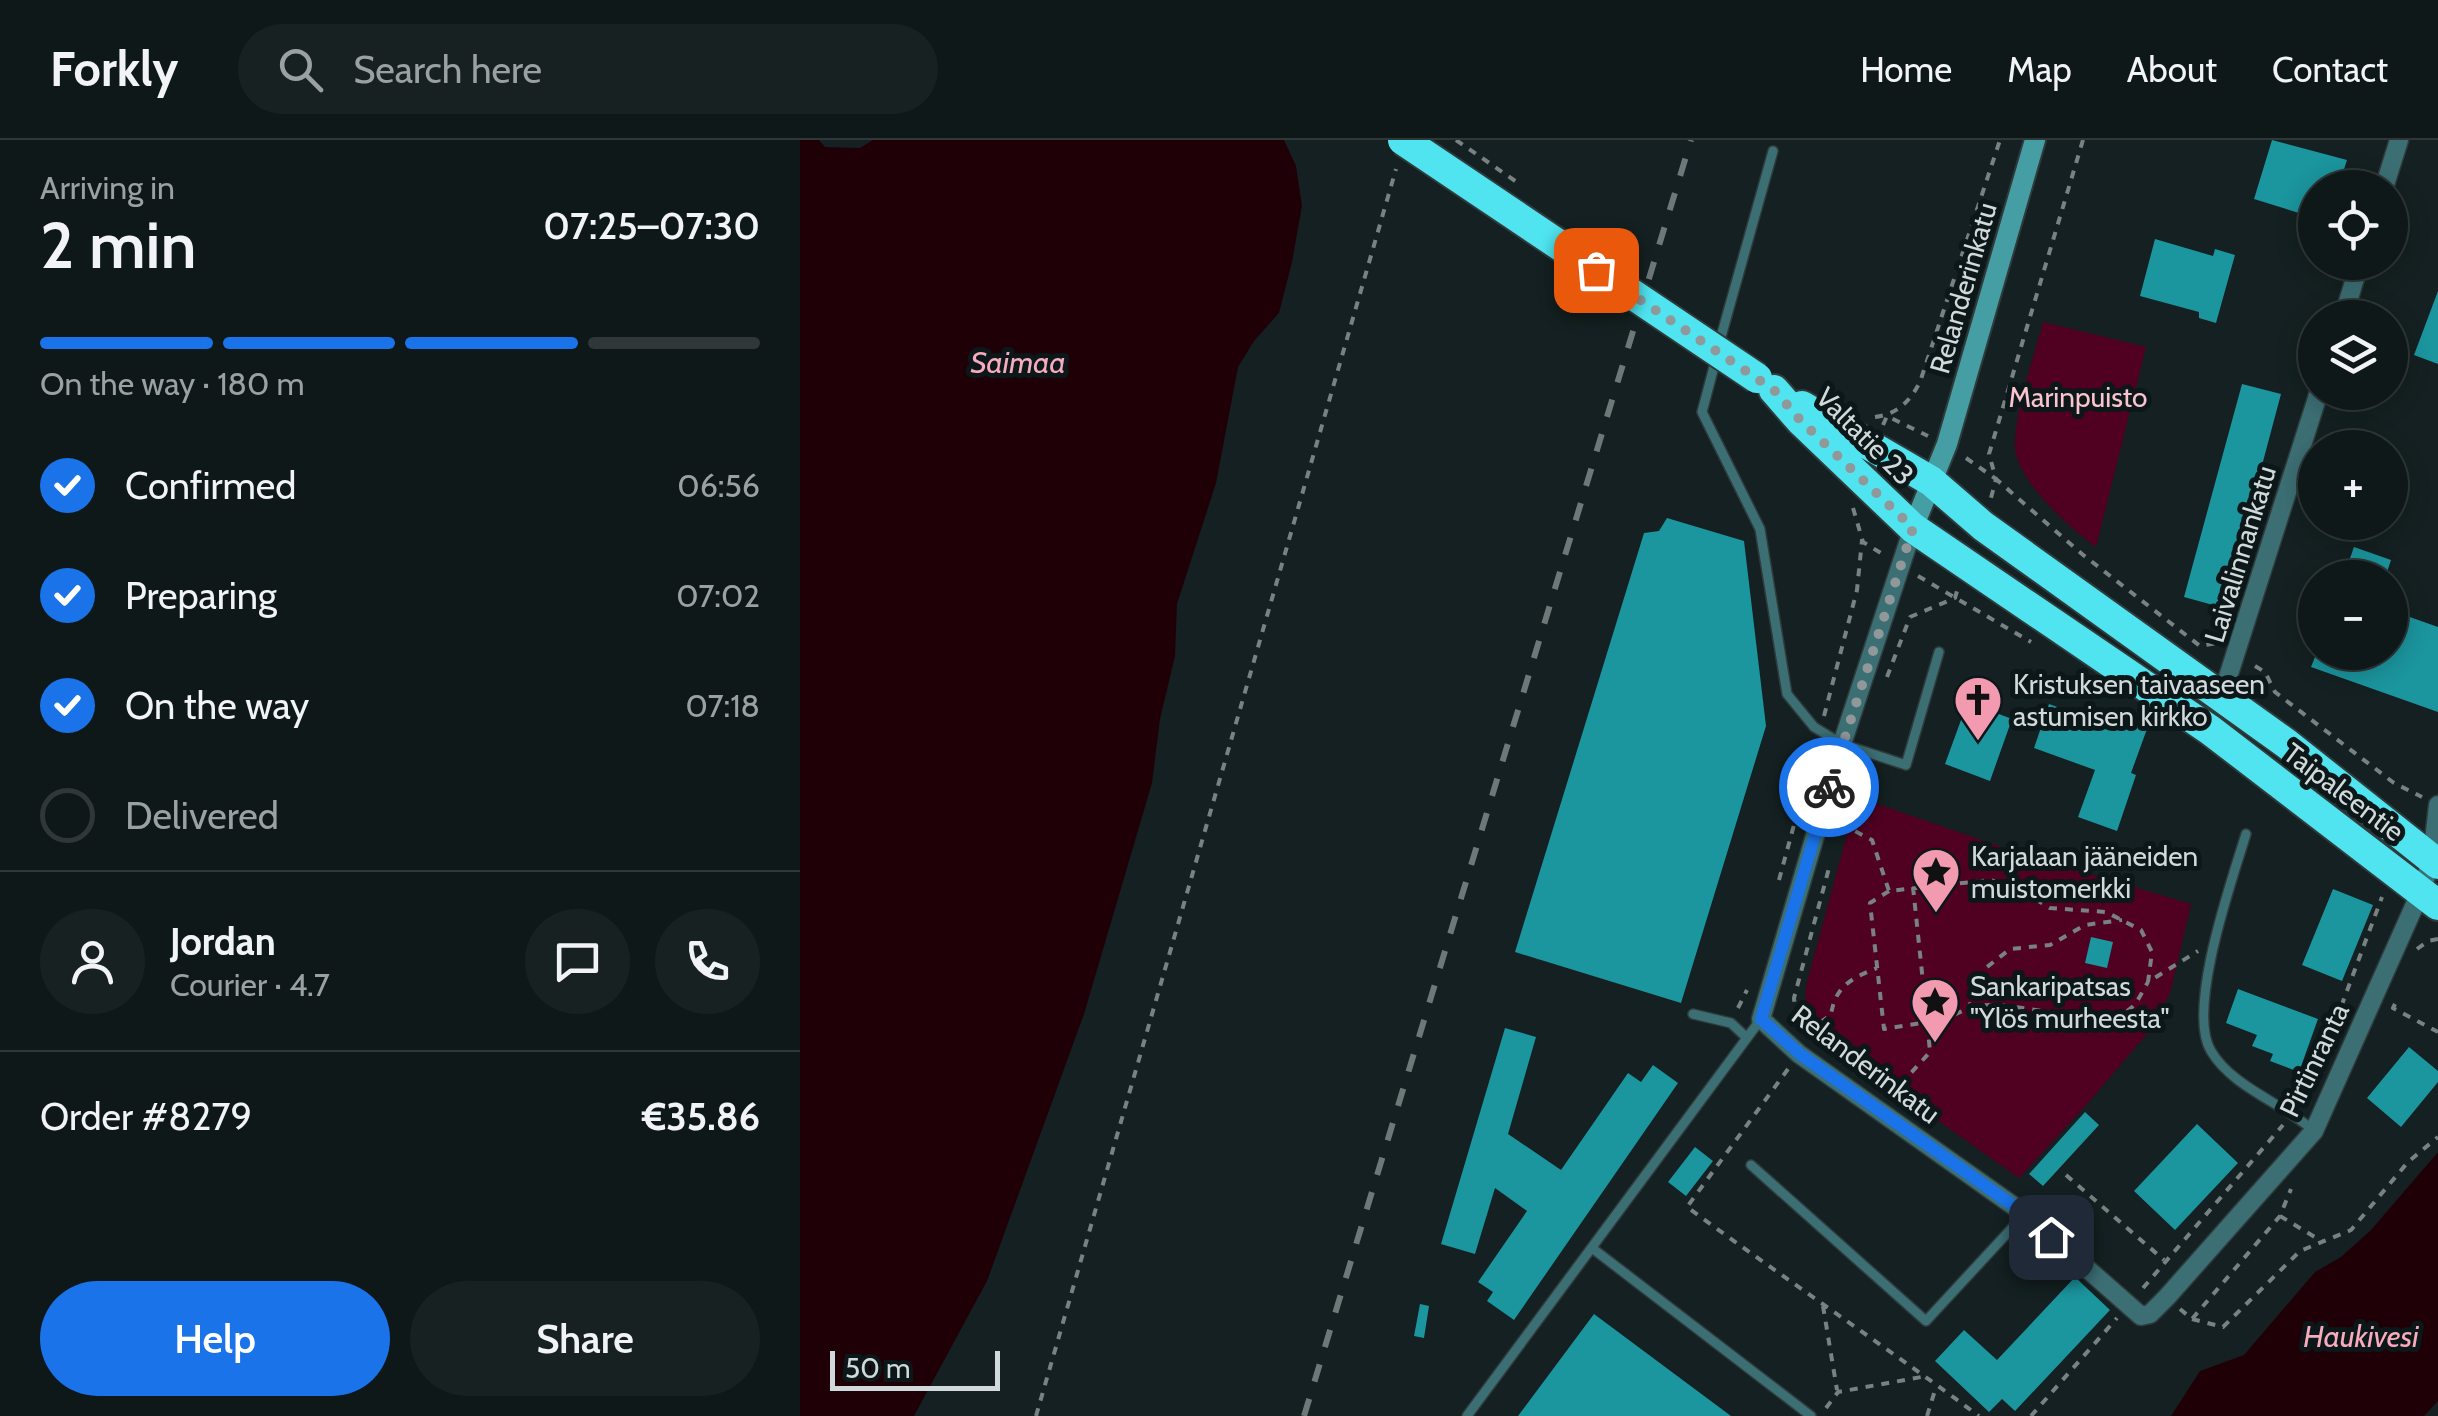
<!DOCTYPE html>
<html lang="en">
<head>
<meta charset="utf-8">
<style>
	body { margin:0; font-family:Cabin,sans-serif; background:#182122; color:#f1f3f6; height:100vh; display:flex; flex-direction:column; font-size:38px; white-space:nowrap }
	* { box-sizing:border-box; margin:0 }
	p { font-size:32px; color:#9ba0a2 }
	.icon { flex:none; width:55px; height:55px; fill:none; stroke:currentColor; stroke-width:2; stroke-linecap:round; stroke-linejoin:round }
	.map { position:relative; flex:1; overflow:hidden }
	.side { display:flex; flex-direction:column; background:#0f1819; width:800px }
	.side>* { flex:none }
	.buttons { position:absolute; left:1498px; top:30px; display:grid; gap:20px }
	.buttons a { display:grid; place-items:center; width:110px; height:110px; border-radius:50%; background:#0f1819; box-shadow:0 5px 25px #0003,0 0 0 2px #2f3738; font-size:50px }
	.scale { position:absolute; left:30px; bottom:25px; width:170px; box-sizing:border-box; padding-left:10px; border:5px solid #d2d9da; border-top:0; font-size:28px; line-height:35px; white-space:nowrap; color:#d2d9da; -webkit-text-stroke:8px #0b1718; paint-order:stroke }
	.pin { position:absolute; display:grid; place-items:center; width:85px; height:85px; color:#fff; margin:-42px; border-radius:20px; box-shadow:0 5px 15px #0006 }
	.courier { position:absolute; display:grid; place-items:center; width:100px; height:100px; margin:-50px; border:8px solid #1a73e8; border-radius:50%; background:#fff; color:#222; box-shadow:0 2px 12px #0007 }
	.headline em { font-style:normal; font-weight:600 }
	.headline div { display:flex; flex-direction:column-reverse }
	.headline { display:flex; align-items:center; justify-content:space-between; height:170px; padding:0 40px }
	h1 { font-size:65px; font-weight:600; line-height:75px }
	.bar { display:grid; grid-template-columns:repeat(4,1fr); gap:15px 10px; align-content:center; height:120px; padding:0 40px }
	.bar i { height:12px; border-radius:8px; background:#2f3738 }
	.bar .selected { background:#1a73e8 }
	.bar p { grid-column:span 4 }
	.line { display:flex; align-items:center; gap:25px; padding:0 40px; border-top:2px solid #2f3738 }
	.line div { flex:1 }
	.round { display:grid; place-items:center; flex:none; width:105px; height:105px; border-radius:52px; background:#182122 }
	ol { padding:0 40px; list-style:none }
	li { display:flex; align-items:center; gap:30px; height:110px }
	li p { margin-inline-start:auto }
	li .icon { padding:10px; border-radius:50%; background:#1a73e8; color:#fff; stroke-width:4 }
	li:last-child { color:#9ba0a2 }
	li i { width:55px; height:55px; border:5px solid #2f3738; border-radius:50% }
	.cta { display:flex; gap:20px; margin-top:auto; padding:20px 40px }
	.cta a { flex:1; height:115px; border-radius:60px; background:#1a73e8; color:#fff; font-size:40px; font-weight:600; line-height:115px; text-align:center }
	.cta a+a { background:#182122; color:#f1f3f6 }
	header { display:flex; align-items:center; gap:60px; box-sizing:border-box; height:140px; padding:0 50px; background:#0f1819; border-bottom:2px solid #2f3738 }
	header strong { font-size:48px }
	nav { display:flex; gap:55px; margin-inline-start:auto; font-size:35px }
	.search { width:700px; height:90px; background:#182122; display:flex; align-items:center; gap:25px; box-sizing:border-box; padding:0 35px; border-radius:55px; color:#9ba0a2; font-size:38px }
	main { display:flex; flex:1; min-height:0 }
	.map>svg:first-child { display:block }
	.green { fill:#500122 }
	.water { fill:#200007 }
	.building { fill:#1b959e }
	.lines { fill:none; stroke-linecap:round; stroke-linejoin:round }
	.lane-casing { stroke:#2f3a3b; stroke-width:12 }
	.street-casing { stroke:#2f3a3b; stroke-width:21 }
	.secondary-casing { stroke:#2f3a3b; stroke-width:24 }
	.highway-casing { stroke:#2f3a3b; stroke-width:34 }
	.path { stroke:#798283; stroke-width:4; stroke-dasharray:8 8; stroke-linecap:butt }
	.lane { stroke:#3c6f74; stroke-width:9 }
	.street { stroke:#3c6f74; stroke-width:18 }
	.secondary { stroke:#469ea5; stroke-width:20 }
	.highway { stroke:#4fe4f0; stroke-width:30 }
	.rail { stroke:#6f7879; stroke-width:6; stroke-dasharray:18 18; stroke-linecap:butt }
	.highway-bridge-casing { stroke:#2f3a3b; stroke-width:34; stroke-linecap:butt }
	.path-bridge { stroke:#798283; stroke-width:4; stroke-dasharray:8 8; stroke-linecap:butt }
	.highway-bridge { stroke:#4fe4f0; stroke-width:30 }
	.done { stroke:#909899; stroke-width:10; stroke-dasharray:0 18 }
	.route { stroke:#1a73e8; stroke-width:12 }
	.labels { text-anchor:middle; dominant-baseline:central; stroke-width:10; stroke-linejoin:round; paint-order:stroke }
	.street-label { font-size:28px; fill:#d2d9da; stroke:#0b1718 }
	.park-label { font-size:28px; fill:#f9c4cf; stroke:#0b1718 }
	.poi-label { font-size:28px; fill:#d2d9da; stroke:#0b1718; text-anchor:start }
	.water-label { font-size:30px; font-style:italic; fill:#f8abbd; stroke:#0b1718 }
</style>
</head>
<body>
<header>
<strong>Forkly</strong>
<div class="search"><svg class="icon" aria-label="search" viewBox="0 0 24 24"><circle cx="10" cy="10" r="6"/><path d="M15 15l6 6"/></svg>Search here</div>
<nav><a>Home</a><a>Map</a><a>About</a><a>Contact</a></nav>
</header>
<main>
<section class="side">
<div class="headline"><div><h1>2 min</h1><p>Arriving in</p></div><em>07:25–07:30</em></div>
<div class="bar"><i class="selected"></i><i class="selected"></i><i class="selected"></i><i></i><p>On the way · 180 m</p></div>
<ol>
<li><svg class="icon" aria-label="check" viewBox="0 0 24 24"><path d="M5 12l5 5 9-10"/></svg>Confirmed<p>06:56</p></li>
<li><svg class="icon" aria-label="check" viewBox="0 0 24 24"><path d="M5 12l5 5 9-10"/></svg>Preparing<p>07:02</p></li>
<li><svg class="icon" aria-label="check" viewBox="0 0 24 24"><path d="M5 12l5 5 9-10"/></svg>On the way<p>07:18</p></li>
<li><i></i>Delivered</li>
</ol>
<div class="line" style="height:180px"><a class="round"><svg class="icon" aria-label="person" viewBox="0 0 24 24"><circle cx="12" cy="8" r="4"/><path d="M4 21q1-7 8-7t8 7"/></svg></a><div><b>Jordan</b><p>Courier · 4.7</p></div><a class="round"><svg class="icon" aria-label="chat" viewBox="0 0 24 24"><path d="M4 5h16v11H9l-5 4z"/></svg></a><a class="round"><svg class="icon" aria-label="phone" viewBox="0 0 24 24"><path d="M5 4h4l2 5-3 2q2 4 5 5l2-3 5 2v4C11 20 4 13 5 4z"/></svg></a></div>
<div class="line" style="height:130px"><div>Order #8279</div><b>€35.86</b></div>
<div class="cta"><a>Help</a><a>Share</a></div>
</section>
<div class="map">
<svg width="1638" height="1276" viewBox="0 0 1638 1276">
	<rect width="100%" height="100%" fill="#142021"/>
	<path class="green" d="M 1243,182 L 1346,207 L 1296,407 C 1269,387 1215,340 1215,305 C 1215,268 1234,218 1243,182 Z
		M 1057,657 L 1225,715 L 1391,764 L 1371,850 L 1356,883 L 1289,962 L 1219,1038 L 1037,909 L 1005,873 L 1006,846 Z"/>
	<path class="water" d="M 0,0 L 19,0 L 25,7 L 60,8 L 73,0 L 484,0 L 496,26 L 502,66 L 492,122 L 479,173 L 454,201 L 438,227 L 416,343 L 377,464 L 375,516 L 360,579 L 352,643 L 284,874 L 187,1141 L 114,1276 L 0,1276 Z
		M 1638,1012 L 1638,1261 L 1624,1276 L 1371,1276 L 1400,1231 L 1444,1215 L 1515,1132 L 1541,1117 L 1571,1090 Z"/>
	<path class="building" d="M 1472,0 L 1547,20 L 1538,48 L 1515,48 L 1515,78 L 1454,59 Z
		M 1355,99 L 1413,116 L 1415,109 L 1435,115 L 1416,183 L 1399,178 L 1399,172 L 1340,156 Z
		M 1638,151 L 1638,224 L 1614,215 Z
		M 1442,244 L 1481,254 L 1424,468 L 1384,457 Z
		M 867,378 L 944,401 L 966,586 L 881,863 L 715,812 L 844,393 L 859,391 Z
		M 1554,407 L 1591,420 L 1585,438 L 1543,438 Z
		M 1590,470 L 1638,487 L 1638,572 L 1511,527 L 1517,512 L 1590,512 Z
		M 1177,536 L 1189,541 L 1178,566 L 1212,579 L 1190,641 L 1145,624 Z
		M 1249,564 L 1307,585 L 1310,576 L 1347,589 L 1331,633 L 1336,635 L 1317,691 L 1278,677 L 1295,630 L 1234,608 Z
		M 1533,749 L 1573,765 L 1542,841 L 1502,825 Z
		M 1291,797 L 1313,802 L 1307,828 L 1285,823 Z
		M 1438,849 L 1518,879 L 1499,932 L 1470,921 L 1473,914 L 1452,906 L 1457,895 L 1426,883 Z
		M 705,888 L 736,897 L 708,994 L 761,1030 L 828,933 L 841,942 L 853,925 L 878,943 L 714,1180 L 687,1161 L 693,1152 L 678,1142 L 727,1071 L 695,1048 L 675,1114 L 641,1104 Z
		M 1609,907 L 1638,931 L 1638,942 L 1601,987 L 1567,958 Z
		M 1285,972 L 1299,985 L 1243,1046 L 1229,1034 Z
		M 1397,984 L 1438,1023 L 1375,1090 L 1334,1051 Z
		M 895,1007 L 913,1021 L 886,1056 L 868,1042 Z
		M 1275,1137 L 1310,1170 L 1215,1271 L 1202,1259 L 1189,1272 L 1135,1221 L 1164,1190 L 1197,1220 Z
		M 620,1164 L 629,1166 L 624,1198 L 614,1196 Z
		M 794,1174 L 931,1276 L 718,1276 Z"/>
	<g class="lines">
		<g class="lane-casing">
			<path id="lane" d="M 919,204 L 973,11
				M 916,219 L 902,272 L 960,389 L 987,554 L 1014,587 L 1042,604 L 1106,625 L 1139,512
				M 1446,694 C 1432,740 1386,870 1411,911 C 1432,947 1483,963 1514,991
				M 893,874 L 931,883 L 947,898
				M 951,1025 L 1126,1181 L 1225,1074
				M 792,1108 L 1011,1276
				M 667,1276 L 961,879"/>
		</g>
		<g class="street-casing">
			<path id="street" d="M 1584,48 L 1599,0
				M 1543,178 L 1560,122
				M 1113,388 L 1042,604 L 961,879 L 999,914 L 1225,1074 L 1341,1176 L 1350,1174 L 1367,1157 L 1514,991 L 1621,751 L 1632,719 L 1638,665
				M 1420,562 L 1519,252"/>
		</g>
		<g class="secondary-casing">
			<path id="secondary" d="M 1113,388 L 1147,304 L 1235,0"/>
		</g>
		<g class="highway-casing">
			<path id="highway" d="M 974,250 L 1001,281 L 1113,388 L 1410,590 L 1638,765
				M 1002,266 L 1131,341 L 1183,386 L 1487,604 L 1638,724"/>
		</g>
		<path class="path" d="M 1283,0 L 1189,314 L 1196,339 L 1282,414 L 1400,506 L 1417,503
			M 1075,277 C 1098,274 1110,261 1120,242 L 1200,0
			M 1083,285 L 1087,276 L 1128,296
			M 1166,318 L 1196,339 L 1191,358
			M 1053,368 L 1063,402 L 1084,415
			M 1118,436 L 1231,502
			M 1455,526 L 1465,532 L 1475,552 L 1594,643 L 1622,657
			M 1087,537 L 1110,477 L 1155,458 L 1157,451
			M 1024,576 L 1057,450 L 1062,400
			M 1041,684 L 1072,700 L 1089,751 L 1190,740 L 1215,747 L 1250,768 L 1306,772 L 1341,790 L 1352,812 L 1348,842 L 1398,811
			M 979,740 L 1016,604
			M 1113,747 L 1128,890
			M 1089,751 L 1070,763 L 1084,889 L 1127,882
			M 1617,809 L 1628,801 L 1638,799
			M 1595,864 L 1593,868 L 1638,892
			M 938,868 L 947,850
			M 1168,870 L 1182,831 L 1210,809 L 1250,805 L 1285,785 L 1322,780
			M 1006,890 L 996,878 L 994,858 L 1029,728
			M 1007,891 L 1031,875 C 1035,846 1052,838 1077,828
			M 1519,926 L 1582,757
			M 988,929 L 887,1067 C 984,1138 1083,1205 1179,1276
			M 1090,956 L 1130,912 L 1128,890 C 1141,881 1161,870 1177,866 C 1215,859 1305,892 1331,868 C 1338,862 1343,850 1348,842
			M 1266,1035 L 1364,1120
			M 1480,1076 L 1523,1102
			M 1343,1148 L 1483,985
			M 1023,1166 L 1037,1250
			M 1380,1169 L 1392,1179 L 1480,1076 L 1491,1049
			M 1392,1179 L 1423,1187 L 1500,1111 L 1551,1090 L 1608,1022 L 1638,997
			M 1026,1268 L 1038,1252 L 1127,1236
			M 236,1276 L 596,29
			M 1127,1276 L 1136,1247
			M 1231,1276 L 1317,1178"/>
		<use href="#lane" class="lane"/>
		<use href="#street" class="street"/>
		<use href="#secondary" class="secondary"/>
		<use href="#highway" class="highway"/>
		<path class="rail" d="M 504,1276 L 891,0"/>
		<g class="highway-bridge-casing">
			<path id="highway-bridge" d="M 603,0 L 957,238"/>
		</g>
		<path class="path-bridge" d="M 656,0 L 721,45"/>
		<use href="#highway-bridge" class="highway-bridge"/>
	</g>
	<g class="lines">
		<path class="done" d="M 796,130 L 974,250 L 1001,281 L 1113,388 L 1029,647"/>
		<path class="route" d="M 1029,647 L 961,879 L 1000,914 L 1225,1074 L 1251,1097"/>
	</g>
	<defs>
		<g id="church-pin" transform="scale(2.5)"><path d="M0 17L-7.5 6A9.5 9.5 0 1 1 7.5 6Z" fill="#f29aaf" stroke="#0b1718"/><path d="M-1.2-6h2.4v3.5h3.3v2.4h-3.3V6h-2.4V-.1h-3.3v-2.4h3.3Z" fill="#111"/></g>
		<g id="sight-pin" transform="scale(2.5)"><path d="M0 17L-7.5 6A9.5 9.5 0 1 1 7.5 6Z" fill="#f29aaf" stroke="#0b1718"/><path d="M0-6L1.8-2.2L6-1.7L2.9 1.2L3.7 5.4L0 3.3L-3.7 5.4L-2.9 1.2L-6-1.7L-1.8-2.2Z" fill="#111"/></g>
	</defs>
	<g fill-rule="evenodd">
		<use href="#church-pin" x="1178" y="560"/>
		<use href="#sight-pin" x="1136" y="732"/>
		<use href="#sight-pin" x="1135" y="862"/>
	</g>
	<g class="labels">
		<g class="street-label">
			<text transform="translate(1163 148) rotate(-74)">Relanderinkatu</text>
			<text transform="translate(1065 296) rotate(45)">Valtatie 23</text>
			<text transform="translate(1440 414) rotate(-73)">Laivalinnankatu</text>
			<text transform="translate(1544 652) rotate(37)">Taipaleentie</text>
			<text transform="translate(1514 920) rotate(-64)">Pirtinranta</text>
			<text transform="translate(1066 924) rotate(37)">Relanderinkatu</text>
		</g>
		<g class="park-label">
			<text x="1278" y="257">Marinpuisto</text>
		</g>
		<g class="poi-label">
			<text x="1213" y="544">Kristuksen taivaaseen<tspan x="1213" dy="32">astumisen kirkko</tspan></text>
			<text x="1171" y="716">Karjalaan jääneiden<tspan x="1171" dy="32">muistomerkki</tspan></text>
			<text x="1170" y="846">Sankaripatsas<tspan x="1170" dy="32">"Ylös murheesta"</tspan></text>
		</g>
		<g class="water-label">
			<text x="218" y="222">Saimaa</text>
			<text x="1561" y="1196">Haukivesi</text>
		</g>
	</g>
</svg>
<div class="buttons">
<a><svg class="icon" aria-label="locate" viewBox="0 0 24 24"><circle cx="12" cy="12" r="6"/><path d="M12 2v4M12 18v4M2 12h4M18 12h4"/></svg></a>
<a><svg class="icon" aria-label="layers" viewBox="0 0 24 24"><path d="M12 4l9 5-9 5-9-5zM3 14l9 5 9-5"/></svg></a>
<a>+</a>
<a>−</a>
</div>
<div class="scale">50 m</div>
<div class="pin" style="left:796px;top:130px;background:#ea580c"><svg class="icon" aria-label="bag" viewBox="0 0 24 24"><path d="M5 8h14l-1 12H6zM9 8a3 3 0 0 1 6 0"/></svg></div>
<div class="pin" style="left:1251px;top:1097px;background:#1f2937"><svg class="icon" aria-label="home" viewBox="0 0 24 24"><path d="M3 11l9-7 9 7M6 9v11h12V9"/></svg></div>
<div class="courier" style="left:1029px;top:647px"><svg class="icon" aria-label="bike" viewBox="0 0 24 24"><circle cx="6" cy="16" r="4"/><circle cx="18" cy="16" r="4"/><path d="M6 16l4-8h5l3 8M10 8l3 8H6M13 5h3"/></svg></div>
</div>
</main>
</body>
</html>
